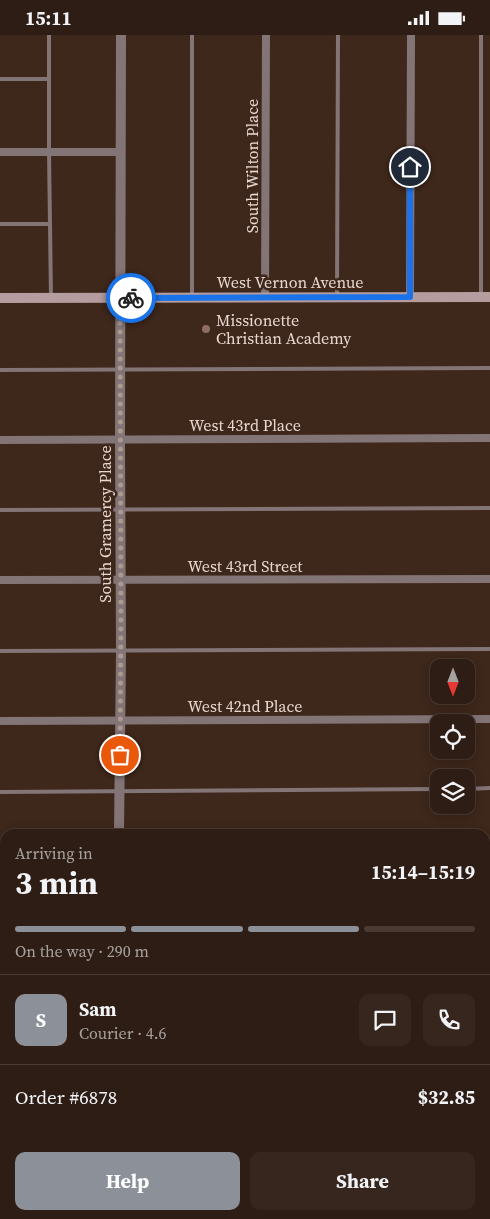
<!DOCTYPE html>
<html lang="en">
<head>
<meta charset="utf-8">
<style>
	body { margin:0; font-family:"Source Serif 4",serif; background:#36261d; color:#f1f3f6; height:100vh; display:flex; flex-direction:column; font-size:19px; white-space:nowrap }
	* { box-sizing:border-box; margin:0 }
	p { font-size:16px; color:#a7a2a0 }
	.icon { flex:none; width:28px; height:28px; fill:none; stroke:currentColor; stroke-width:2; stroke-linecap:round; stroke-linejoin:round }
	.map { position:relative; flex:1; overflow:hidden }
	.details { position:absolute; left:0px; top:794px; width:490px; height:391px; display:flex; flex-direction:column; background:#2e1d14; border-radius:15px 15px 0 0; box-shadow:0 2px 12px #0003,0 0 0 1px #493b34 }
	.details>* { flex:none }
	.needle { width:32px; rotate:180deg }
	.fabs { position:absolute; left:430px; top:624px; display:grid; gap:10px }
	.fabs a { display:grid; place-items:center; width:45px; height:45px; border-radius:10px; background:#2e1d14; box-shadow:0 2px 12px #0003,0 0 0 1px #493b34; font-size:25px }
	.pin { position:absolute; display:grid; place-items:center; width:42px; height:42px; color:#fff; margin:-21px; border:2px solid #fff; border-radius:50%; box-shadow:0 1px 5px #0007 }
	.courier { position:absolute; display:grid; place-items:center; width:50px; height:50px; margin:-25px; border:4px solid #1a73e8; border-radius:50%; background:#fff; color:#222; box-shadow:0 1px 6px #0007 }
	.head em { font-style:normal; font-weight:700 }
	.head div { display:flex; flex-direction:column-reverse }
	.head { display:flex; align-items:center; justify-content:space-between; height:85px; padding:0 15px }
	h1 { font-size:32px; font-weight:700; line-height:38px }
	.bar { display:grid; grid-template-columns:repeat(4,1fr); gap:8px 5px; align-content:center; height:60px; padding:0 15px }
	.bar i { height:6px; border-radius:4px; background:#493b34 }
	.bar .selected { background:#8c9099 }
	.bar p { grid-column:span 4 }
	.line { display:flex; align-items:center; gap:12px; padding:0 15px; border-top:1px solid #493b34 }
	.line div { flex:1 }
	.round { display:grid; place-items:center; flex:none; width:52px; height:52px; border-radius:10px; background:#36261d }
	.button { display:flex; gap:10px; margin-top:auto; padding:10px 15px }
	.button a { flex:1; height:58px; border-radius:10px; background:#8c9099; color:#fff; font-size:20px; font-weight:700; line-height:58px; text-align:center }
	.button a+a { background:#36261d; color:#f1f3f6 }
	.status { display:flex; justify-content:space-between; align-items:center; height:35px; padding:0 25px; background:#2e1d14; direction:ltr }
	.status svg { height:14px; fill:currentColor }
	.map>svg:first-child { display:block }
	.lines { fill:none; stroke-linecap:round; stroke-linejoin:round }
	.service { stroke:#837476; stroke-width:4 }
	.minor { stroke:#837476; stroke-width:8 }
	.tertiary { stroke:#837476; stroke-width:10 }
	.secondary { stroke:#b49c9f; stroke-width:10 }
	.done { stroke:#ac9a91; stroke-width:5; stroke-dasharray:0 9 }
	.route { stroke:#1a73e8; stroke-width:6 }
	.education-dot { fill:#8d6e63; stroke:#3e271b; stroke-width:2 }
	.labels { text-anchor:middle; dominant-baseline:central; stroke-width:5; stroke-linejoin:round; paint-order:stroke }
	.street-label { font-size:16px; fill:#e8d8d0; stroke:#3e271b }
	.poi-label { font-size:16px; fill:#e8d8d0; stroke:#3e271b; text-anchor:start }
</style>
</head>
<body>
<div class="status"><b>15:11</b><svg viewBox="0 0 49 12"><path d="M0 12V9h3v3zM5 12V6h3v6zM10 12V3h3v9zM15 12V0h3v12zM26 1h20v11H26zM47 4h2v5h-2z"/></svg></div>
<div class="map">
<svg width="490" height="1184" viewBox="0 0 490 1184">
	<rect width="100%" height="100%" fill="#3e271b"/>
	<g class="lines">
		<path class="service" d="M 49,0 L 49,117 L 51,263
			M 0,44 L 49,44
			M 0,189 L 50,189
			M 337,260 L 338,0
			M 481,260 L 481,0
			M 192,263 L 192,0
			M 0,335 L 490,333
			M 0,475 L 490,473
			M 0,616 L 490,614
			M 466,754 L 490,753
			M 0,757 L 439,754
			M 485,895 L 490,895
			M 0,897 L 5,897
			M 485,1036 L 490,1036
			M 0,1037 L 5,1037
			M 485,1177 L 490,1177
			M 0,1178 L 5,1178"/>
		<path class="minor" d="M 0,117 L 121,117
			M 410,262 L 411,0
			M 265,263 L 266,0
			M 0,405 L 490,403
			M 0,545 L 490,544
			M 0,686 L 490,684
			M 485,825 L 490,825
			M 0,827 L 5,827
			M 485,964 L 490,964
			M 0,967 L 5,967
			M 485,1107 L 490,1106
			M 0,1108 L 5,1108"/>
		<path class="tertiary" d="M 119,799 L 121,616 L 120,405 L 121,0
			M 118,1180 L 118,1184"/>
		<path class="secondary" d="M 0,263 L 490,262"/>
	</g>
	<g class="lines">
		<path class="done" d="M 120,720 L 121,580 L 120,263 L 131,263"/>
		<path class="route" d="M 131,263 L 410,262 L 410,132"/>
	</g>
	<circle class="education-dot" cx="206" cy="294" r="5"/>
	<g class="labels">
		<g class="street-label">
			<text transform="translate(252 131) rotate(-90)">South Wilton Place</text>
			<text x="290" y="247">West Vernon Avenue</text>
			<text x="245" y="390">West 43rd Place</text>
			<text transform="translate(105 489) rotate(-90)">South Gramercy Place</text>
			<text x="245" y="531">West 43rd Street</text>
			<text x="245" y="671">West 42nd Place</text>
		</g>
		<g class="poi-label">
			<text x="216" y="285">Missionette<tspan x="216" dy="18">Christian Academy</tspan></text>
		</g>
	</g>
</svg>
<div class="fabs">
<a><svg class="needle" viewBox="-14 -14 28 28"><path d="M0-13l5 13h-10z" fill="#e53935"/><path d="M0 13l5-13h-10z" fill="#a7a2a0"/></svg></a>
<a><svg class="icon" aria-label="locate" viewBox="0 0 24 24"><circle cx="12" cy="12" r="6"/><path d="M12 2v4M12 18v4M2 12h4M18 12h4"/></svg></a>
<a><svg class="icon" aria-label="layers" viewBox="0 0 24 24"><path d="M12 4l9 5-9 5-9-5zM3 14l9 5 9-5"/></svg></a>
</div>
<div class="pin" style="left:120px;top:720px;background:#ea580c"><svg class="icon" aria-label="bag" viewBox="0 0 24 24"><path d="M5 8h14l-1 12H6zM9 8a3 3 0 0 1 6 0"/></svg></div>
<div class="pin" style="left:410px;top:132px;background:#1f2937"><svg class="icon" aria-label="home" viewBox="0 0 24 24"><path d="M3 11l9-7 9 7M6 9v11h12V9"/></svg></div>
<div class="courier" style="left:131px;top:263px"><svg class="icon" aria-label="bike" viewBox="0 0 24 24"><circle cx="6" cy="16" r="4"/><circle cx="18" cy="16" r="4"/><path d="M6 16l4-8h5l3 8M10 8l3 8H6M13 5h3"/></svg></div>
<section class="details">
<div class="head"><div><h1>3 min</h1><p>Arriving in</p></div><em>15:14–15:19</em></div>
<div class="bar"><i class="selected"></i><i class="selected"></i><i class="selected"></i><i></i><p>On the way · 290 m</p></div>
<div class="line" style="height:90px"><b class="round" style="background:#8c9099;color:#fff">S</b><div><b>Sam</b><p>Courier · 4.6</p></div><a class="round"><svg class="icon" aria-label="chat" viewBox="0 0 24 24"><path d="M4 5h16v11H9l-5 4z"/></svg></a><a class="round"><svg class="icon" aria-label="phone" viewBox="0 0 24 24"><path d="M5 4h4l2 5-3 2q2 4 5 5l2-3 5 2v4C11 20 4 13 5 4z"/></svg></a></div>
<div class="line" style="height:65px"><div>Order #6878</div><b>$32.85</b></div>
<div class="button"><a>Help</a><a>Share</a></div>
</section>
</div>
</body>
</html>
